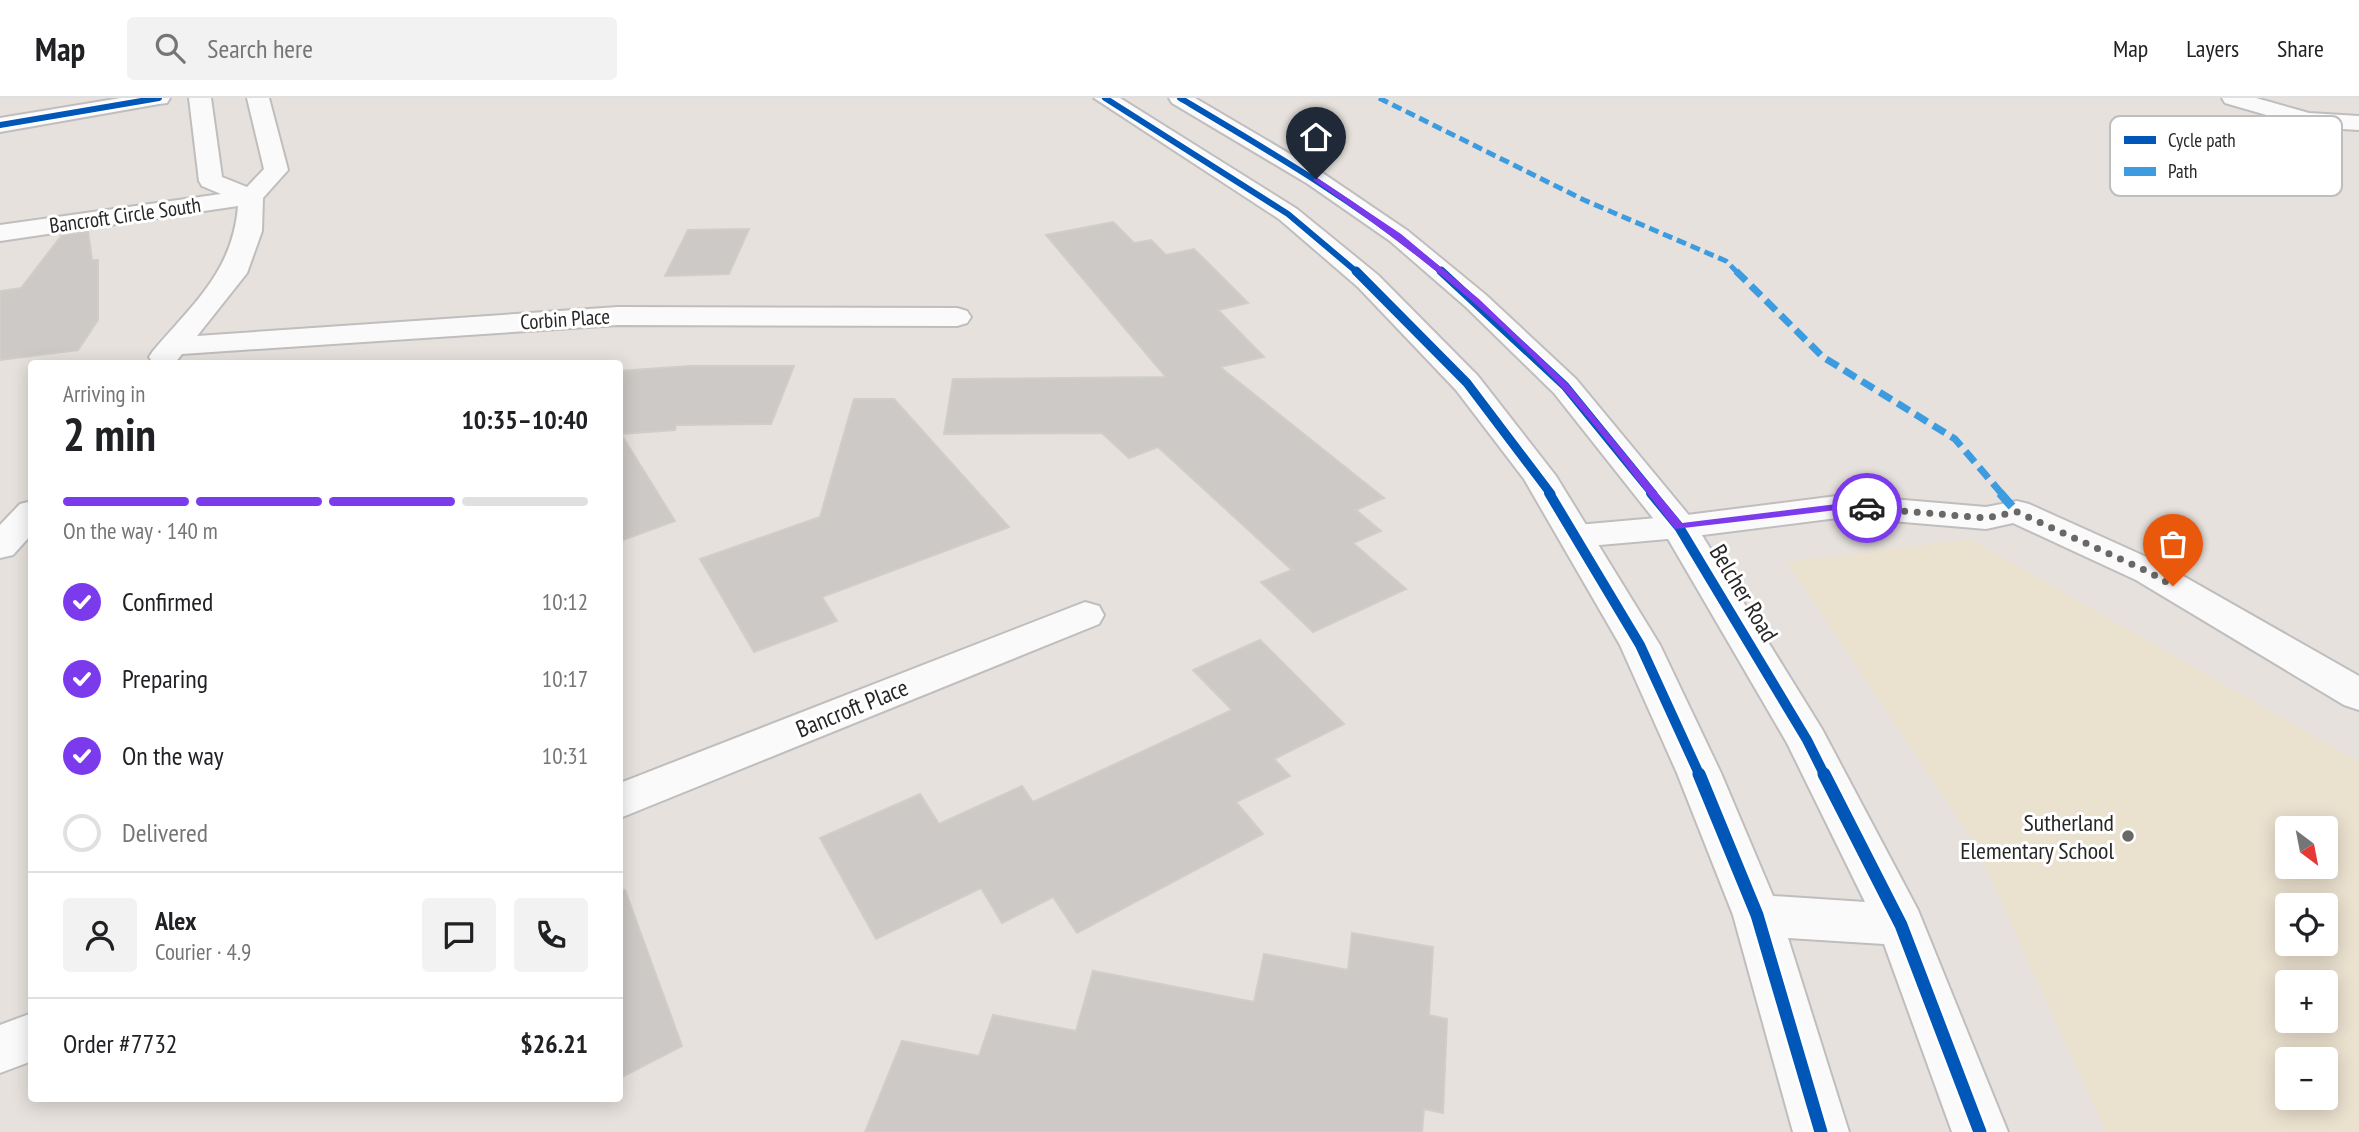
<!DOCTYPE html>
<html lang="en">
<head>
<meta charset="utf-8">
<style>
	body { margin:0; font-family:"PT Sans Narrow",sans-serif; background:#f2f2f2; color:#202124; height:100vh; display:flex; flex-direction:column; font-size:26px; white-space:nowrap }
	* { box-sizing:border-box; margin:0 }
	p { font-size:23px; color:#757577 }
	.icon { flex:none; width:38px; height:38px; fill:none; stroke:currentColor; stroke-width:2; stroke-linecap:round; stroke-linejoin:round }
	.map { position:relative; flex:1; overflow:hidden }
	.panel { position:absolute; left:28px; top:262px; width:595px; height:742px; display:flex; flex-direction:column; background:#fff; border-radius:7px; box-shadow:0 4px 18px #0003 }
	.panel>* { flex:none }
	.needle { width:46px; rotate:148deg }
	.tools { position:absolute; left:2275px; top:718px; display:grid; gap:14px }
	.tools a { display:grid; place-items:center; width:63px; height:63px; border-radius:7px; background:#fff; box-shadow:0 4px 18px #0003; font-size:35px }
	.pin { position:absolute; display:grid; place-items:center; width:60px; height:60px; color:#fff; margin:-72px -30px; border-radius:50% 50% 50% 0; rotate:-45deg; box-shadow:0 0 7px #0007 }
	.pin .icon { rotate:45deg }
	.courier { position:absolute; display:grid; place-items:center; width:70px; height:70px; margin:-35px; border:5px solid #7c3aed; border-radius:50%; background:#fff; color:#222; box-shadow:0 2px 9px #0007 }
	.head em { font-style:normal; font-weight:600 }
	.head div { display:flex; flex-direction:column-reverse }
	.head { display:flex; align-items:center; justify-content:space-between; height:119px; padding:0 35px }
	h1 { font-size:46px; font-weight:600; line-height:52px }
	.bar { display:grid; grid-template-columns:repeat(4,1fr); gap:10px 7px; align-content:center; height:84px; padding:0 35px }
	.bar i { height:9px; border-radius:5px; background:#e0e0e0 }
	.bar .on { background:#7c3aed }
	.bar p { grid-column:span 4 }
	.line { display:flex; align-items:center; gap:18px; padding:0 35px; border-top:2px solid #e0e0e0 }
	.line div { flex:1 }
	.round { display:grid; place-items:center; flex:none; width:74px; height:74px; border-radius:7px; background:#f2f2f2 }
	ol { padding:0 35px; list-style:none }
	li { display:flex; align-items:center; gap:21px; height:77px }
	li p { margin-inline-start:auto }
	li .icon { padding:7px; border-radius:50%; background:#7c3aed; color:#fff; stroke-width:4 }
	li:last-child { color:#757577 }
	li i { width:38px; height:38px; border:4px solid #e0e0e0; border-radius:50% }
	header { display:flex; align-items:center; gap:42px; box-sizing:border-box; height:98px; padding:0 35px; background:#fff; border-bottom:2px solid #e0e0e0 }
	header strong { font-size:33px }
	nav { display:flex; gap:38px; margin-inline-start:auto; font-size:24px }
	.search { width:490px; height:63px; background:#f2f2f2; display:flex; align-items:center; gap:18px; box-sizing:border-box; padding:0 24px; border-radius:7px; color:#757577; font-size:26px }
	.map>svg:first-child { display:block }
	.education { fill:#ebe1cf; fill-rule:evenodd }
	.building { fill:#ccc9c6; stroke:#d1cdc8; stroke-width:2 }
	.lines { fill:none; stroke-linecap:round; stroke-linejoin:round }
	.minor-casing { stroke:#bfbdbe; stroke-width:4 }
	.secondary-casing { stroke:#bfbdbe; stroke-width:4 }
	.minor { fill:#fbfafa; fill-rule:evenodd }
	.secondary { fill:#fbfafa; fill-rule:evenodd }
	.quiet-far2 { stroke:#3d9ce0; stroke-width:5; stroke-dasharray:10 5; stroke-linecap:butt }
	.quiet-far1 { stroke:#3d9ce0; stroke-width:7; stroke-dasharray:14 7; stroke-linecap:butt }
	.quiet { stroke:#3d9ce0; stroke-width:9; stroke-dasharray:18 9; stroke-linecap:butt }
	.cycleway-far3-casing { stroke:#fff; stroke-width:9 }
	.cycleway-far2-casing { stroke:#fff; stroke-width:12 }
	.cycleway-far1-casing { stroke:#fff; stroke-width:15 }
	.cycleway-casing { stroke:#fff; stroke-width:18 }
	.cycleway-far3 { stroke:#0057b8; stroke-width:6 }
	.cycleway-far2 { stroke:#0057b8; stroke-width:9 }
	.cycleway-far1 { stroke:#0057b8; stroke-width:10 }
	.cycleway { stroke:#0057b8; stroke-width:13 }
	.route { fill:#7c3aed }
	.done { stroke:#6a6866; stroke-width:7; stroke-dasharray:0 12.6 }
	.poi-dot { fill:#6a6866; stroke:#fff; stroke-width:2.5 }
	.labels { text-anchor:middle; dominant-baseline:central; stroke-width:6; stroke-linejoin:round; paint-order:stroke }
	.far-street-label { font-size:21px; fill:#272727; stroke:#fff }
	.street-label { font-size:24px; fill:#272727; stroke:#fff }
	.poi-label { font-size:24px; fill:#272727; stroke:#fff; text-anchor:end }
	.key { fill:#fff; stroke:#bebebe; stroke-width:2 }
	.key-label { font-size:19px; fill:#272727 }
</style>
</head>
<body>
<header>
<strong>Map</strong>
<div class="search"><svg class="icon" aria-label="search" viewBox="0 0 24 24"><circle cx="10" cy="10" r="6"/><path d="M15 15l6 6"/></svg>Search here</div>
<nav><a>Map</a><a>Layers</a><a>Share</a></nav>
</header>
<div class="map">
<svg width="2359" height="1034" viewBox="0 0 2359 1034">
	<rect width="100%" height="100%" fill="#e6e1dc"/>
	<path class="education" d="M 1970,441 L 2359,664 L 2359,1034 L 2106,1034 L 1975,746 L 1787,464 ZM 2287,730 L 2326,730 L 2326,768 L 2287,768 ZM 2287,807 L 2326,807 L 2326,845 L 2287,845 ZM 2287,884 L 2326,884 L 2326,922 L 2287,922 ZM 2287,961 L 2326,961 L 2326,999 L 2287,999 Z"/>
	<path class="building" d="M 1113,124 L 1134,145 L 1151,142 L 1166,157 L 1194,151 L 1248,205 L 1218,212 L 1264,259 L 1220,269 L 1384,400 L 1356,412 L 1381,433 L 1353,445 L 1406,491 L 1313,534 L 1261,484 L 1292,472 L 1158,349 L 1129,360 L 1102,335 L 944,336 L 953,281 L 1166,279 L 1046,137 Z
		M 749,131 L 729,176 L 665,178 L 688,132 Z
		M 88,133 L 92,162 L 98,162 L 98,222 L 78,252 L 0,262 L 0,193 L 21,190 L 62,137 Z
		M 689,268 L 794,268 L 771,326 L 676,327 L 675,332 L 621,336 L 675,423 L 620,443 L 620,273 Z
		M 854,301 L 894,301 L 1009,429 L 822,499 L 837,523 L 754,554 L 700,461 L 820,419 Z
		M 1260,542 L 1344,626 L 1274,661 L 1290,678 L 1236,704 L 1263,736 L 1077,835 L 1053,799 L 1002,825 L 981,790 L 876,841 L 820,740 L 920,696 L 939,726 L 1022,688 L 1033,704 L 1232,612 L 1193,572 Z
		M 625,792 L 682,948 L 620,980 L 620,793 Z
		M 1352,835 L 1433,849 L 1429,917 L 1447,921 L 1443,1015 L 1424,1011 L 1422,1034 L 865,1034 L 902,943 L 979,958 L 993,917 L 1076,933 L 1093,873 L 1254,904 L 1264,856 L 1348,872 Z"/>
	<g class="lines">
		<g class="minor-casing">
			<path id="minor" d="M 189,0 L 211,0 L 222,79 L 247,89 L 264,71 L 247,0 L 269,0 L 288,72 L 263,100 L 262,133 L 247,175 L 197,238 L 618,209 L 957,210 L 967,213 L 971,219 L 967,225 L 957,228 L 618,227 L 182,256 L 175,265 L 153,265 L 149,259 L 153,253 C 193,206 233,173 238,108 L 0,143 L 0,127 L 221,96 L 202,88 L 199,83 Z
				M 2222,0 L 2256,0 L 2309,15 L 2359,18 L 2359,32 L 2308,29 L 2225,5 Z
				M 1845,397 L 1986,409 L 2017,403 L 2029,406 L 2162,466 L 2359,578 L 2359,612 L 2344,607 L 2136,482 L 2013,425 L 1986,431 L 1845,419 L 1679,440 L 1577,449 L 1564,446 L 1559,438 L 1564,430 L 1577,427 L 1679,418 Z
				M 32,403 L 32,436 L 13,457 L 0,460 L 0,427 L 20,406 Z
				M 1085,504 L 1099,508 L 1104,517 L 1099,526 L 620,720 L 620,685 Z
				M 32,915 L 32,963 L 0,975 L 0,927 Z"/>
		</g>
		<g class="secondary-casing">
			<path id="secondary" d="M 121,0 L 170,0 L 167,5 L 159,6 L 0,34 L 0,20 Z
				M 1094,0 L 1120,0 L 1297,111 L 1378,177 L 1478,278 L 1556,378 L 1660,547 L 1721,675 L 1773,798 L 1865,804 L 1787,645 L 1664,434 L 1554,295 L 1466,209 L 1390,143 L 1308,86 L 1172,5 L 1169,0 L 1195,0 L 1324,76 L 1408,133 L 1486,197 L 1576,281 L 1692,421 L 1822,631 L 1918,812 L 2008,1034 L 1952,1034 L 1884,846 L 1788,840 L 1849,1034 L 1793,1034 L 1733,817 L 1677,675 L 1620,547 L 1524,381 L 1456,292 L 1358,189 L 1279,121 Z"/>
		</g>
		<use href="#minor" class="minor"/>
		<use href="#secondary" class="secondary"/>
		<path class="quiet-far2" d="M 1379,0 L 1584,102 L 1726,163 L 1738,175"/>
		<path class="quiet-far1" d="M 1736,173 L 1823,259 L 1955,341 L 2002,396"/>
		<path class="quiet" d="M 2000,395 L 2017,414"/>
		<g class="cycleway-far3-casing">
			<path id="cycleway-far3" d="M 1105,0 L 1288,116 L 1358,175
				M 1180,0 C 1271,54 1362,107 1443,175
				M 0,27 L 159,0"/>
		</g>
		<g class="cycleway-far2-casing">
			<path id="cycleway-far2" d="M 1356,173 L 1467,285 L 1551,396
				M 1441,173 L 1565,288 L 1653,396"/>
		</g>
		<g class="cycleway-far1-casing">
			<path id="cycleway-far1" d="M 1549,395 L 1640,547 L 1700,678
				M 1651,395 L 1679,429 L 1807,642 L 1825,678"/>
		</g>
		<g class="cycleway-casing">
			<path id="cycleway" d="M 1699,676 L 1757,817 L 1821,1034
				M 1824,676 L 1901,827 L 1980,1034"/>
		</g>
		<use href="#cycleway-far3" class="cycleway-far3"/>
		<use href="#cycleway-far2" class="cycleway-far2"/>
		<use href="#cycleway-far1" class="cycleway-far1"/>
		<use href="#cycleway" class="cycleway"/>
	</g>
	<path class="route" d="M 1316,79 L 1401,136 L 1479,201 L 1568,286 L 1682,425 L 1845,405 L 1867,407 L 1872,410 L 1867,413 L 1845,411 L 1675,431 C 1638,384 1602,334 1562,290 C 1489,210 1402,144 1313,82 Z"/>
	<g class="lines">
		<path class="done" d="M 1867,410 L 1986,420 L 2017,414 L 2149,474 L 2173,488"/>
	</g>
	<circle class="poi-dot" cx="2128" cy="738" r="7"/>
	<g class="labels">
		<g class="far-street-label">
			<text transform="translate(125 117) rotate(-8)">Bancroft Circle South</text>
			<text transform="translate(565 221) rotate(-4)">Corbin Place</text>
		</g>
		<g class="street-label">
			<text transform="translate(1744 495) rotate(59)">Belcher Road</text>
			<text transform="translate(852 610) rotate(-22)">Bancroft Place</text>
		</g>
		<g class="poi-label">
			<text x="2114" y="724">Sutherland<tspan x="2114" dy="28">Elementary School</tspan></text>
		</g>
	</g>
	<rect x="2110" y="18" width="232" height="80" rx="10" class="key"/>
	<rect x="2124" y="38" width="32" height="8" fill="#0057b8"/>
	<rect x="2124" y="69" width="32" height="9" fill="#3d9ce0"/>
	<g class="key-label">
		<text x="2168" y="49">Cycle path</text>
		<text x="2168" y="80">Path</text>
	</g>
</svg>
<div class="tools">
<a><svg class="needle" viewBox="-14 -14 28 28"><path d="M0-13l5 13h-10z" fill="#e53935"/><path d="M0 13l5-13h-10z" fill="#757577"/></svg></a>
<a><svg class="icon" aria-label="locate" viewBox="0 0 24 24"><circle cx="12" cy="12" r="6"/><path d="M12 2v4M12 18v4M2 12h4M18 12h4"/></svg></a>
<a>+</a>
<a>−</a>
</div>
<div class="pin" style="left:2173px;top:488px;background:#ea580c"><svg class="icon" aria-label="bag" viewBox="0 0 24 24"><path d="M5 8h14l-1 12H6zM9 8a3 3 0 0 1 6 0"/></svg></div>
<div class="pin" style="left:1316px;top:81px;background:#1f2937"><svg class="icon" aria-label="home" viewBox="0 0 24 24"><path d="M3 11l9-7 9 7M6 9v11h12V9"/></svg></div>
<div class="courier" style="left:1867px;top:410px"><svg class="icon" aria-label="car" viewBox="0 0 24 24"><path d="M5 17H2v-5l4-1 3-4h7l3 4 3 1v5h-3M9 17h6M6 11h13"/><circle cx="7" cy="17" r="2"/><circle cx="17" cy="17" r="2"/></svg></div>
<section class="panel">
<div class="head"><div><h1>2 min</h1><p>Arriving in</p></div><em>10:35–10:40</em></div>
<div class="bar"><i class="on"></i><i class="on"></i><i class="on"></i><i></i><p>On the way · 140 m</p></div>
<ol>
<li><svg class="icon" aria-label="check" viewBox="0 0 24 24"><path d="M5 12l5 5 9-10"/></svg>Confirmed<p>10:12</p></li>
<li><svg class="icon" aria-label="check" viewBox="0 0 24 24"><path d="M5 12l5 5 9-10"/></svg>Preparing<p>10:17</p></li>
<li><svg class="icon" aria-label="check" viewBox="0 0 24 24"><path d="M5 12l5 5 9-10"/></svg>On the way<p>10:31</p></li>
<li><i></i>Delivered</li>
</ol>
<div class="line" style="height:126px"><a class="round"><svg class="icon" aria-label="person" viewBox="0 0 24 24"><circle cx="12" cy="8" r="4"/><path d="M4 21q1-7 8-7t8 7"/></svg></a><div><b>Alex</b><p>Courier · 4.9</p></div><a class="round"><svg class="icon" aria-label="chat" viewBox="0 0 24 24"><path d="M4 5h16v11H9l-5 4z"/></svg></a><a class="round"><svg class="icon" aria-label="phone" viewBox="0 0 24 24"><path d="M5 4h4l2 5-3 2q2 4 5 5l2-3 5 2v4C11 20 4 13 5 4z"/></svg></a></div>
<div class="line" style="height:91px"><div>Order #7732</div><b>$26.21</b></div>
</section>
</div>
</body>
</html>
